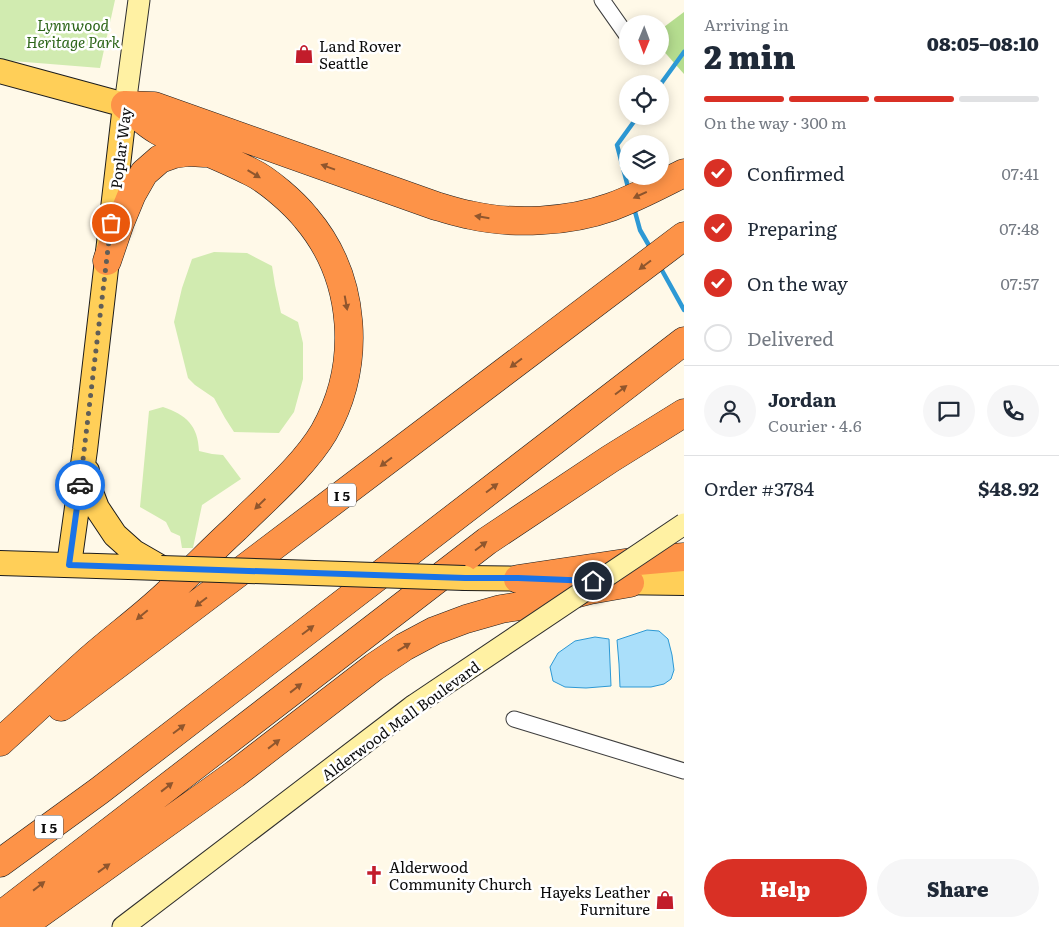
<!DOCTYPE html>
<html lang="en">
<head>
<meta charset="utf-8">
<style>
	body { margin:0; font-family:Literata,serif; background:#f6f6f7; color:#1f2937; height:100vh; display:flex; flex-direction:column; font-size:19px; white-space:nowrap }
	* { box-sizing:border-box; margin:0 }
	p { font-size:16px; color:#747a83 }
	.icon { flex:none; width:28px; height:28px; fill:none; stroke:currentColor; stroke-width:2; stroke-linecap:round; stroke-linejoin:round }
	.map { position:relative; flex:1; overflow:hidden }
	.panel { display:flex; flex-direction:column; background:#fff; width:375px }
	.panel>* { flex:none }
	.needle { width:32px; rotate:181deg }
	.fabs { position:absolute; left:619px; top:15px; display:grid; gap:10px }
	.fabs a { display:grid; place-items:center; width:50px; height:50px; border-radius:50%; background:#fff; box-shadow:0 2px 12px #0003; font-size:25px }
	.pin { position:absolute; display:grid; place-items:center; width:42px; height:42px; color:#fff; margin:-21px; border:2px solid #fff; border-radius:50%; box-shadow:0 1px 5px #0007 }
	.courier { position:absolute; display:grid; place-items:center; width:50px; height:50px; margin:-25px; border:4px solid #1a73e8; border-radius:50%; background:#fff; color:#222; box-shadow:0 1px 6px #0007 }
	.head em { font-style:normal; font-weight:800 }
	.head div { display:flex; flex-direction:column-reverse }
	.head { display:flex; align-items:center; justify-content:space-between; height:85px; padding:0 20px }
	h1 { font-size:32px; font-weight:800; line-height:38px }
	.bar { display:grid; grid-template-columns:repeat(4,1fr); gap:8px 5px; align-content:center; height:60px; padding:0 20px }
	.bar i { height:6px; border-radius:4px; background:#e0e1e3 }
	.bar .selected { background:#d93025 }
	.bar p { grid-column:span 4 }
	.line { display:flex; align-items:center; gap:12px; padding:0 20px; border-top:1px solid #e0e1e3 }
	.line div { flex:1 }
	.round { display:grid; place-items:center; flex:none; width:52px; height:52px; border-radius:26px; background:#f6f6f7 }
	ol { padding:0 20px; list-style:none }
	li { display:flex; align-items:center; gap:15px; height:55px }
	li p { margin-inline-start:auto }
	li .icon { padding:5px; border-radius:50%; background:#d93025; color:#fff; stroke-width:4 }
	li:last-child { color:#747a83 }
	li i { width:28px; height:28px; border:2px solid #e0e1e3; border-radius:50% }
	.primary-button { display:flex; gap:10px; margin-top:auto; padding:10px 20px }
	.primary-button a { flex:1; height:58px; border-radius:30px; background:#d93025; color:#fff; font-size:20px; font-weight:800; line-height:58px; text-align:center }
	.primary-button a+a { background:#f6f6f7; color:#1f2937 }
	main { display:flex; flex:1; min-height:0 }
	.map>svg:first-child { display:block }
	.green { fill:#d1ebb0 }
	.forest { fill:#b5dd8f }
	.water { fill:#aadffa; stroke:#2d99d5 }
	.lines { fill:none; stroke-linecap:round; stroke-linejoin:round }
	.stream { stroke:#2d99d5; stroke-width:4.5 }
	.minor-casing { stroke:#3e3e3e; stroke-width:17 }
	.secondary-casing { stroke:#2d2d2d; stroke-width:23 }
	.primary-casing { stroke:#1c1c1c; stroke-width:26 }
	.motorway-casing { stroke:#1c1c1c; stroke-width:29 }
	.minor { stroke:#fff; stroke-width:15 }
	.secondary { stroke:#fff1a3; stroke-width:21 }
	.primary { stroke:#ffcf58; stroke-width:24 }
	.motorway { stroke:#fd9348; stroke-width:28 }
	.secondary-bridge-casing { stroke:#2d2d2d; stroke-width:23; stroke-linecap:butt }
	.primary-bridge-casing { stroke:#1c1c1c; stroke-width:26; stroke-linecap:butt }
	.secondary-bridge { stroke:#fff1a3; stroke-width:21 }
	.primary-bridge { stroke:#ffcf58; stroke-width:24 }
	.oneway { fill:#90562d }
	.done { stroke:#605e58; stroke-width:5; stroke-dasharray:0 9 }
	.route { stroke:#1a73e8; stroke-width:6 }
	.labels { text-anchor:middle; dominant-baseline:central; stroke-width:5; stroke-linejoin:round; paint-order:stroke }
	.shield { fill:#fff; stroke:#545454; stroke-width:1 }
	.shield-label { font-size:14px; font-weight:bold; fill:#0b0b0b }
	.park-label { font-size:15px; font-style:italic; fill:#2c6518; stroke:#fff }
	.poi-label { font-size:15px; fill:#0b0b0b; stroke:#fff; text-anchor:start }
	.street-label { font-size:15px; fill:#0b0b0b; stroke:#fff }
</style>
</head>
<body>
<main>
<div class="map">
<svg width="684" height="927" viewBox="0 0 684 927">
	<rect width="100%" height="100%" fill="#fff9e8"/>
	<path class="green" d="M 0,0 L 115,0 L 100,68 L 0,60 Z
		M 214,252 L 247,253 L 272,266 L 275,285 L 281,313 L 298,322 L 303,343 L 303,379 L 294,412 L 279,433 L 234,432 L 225,418 L 214,398 L 195,385 L 188,378 L 174,322 L 182,288 L 192,259 Z
		M 163,407 C 186,415 198,425 199,451 L 212,454 L 223,455 L 241,479 L 202,505 L 193,548 L 182,548 L 180,536 L 171,532 L 166,522 L 154,515 L 140,507 L 149,411 Z"/>
	<path class="forest" d="M 684,12 L 684,74 L 660,47 L 660,30 Z"/>
	<path class="water" d="M 647,630 L 659,631 L 668,639 L 672,655 L 674,670 L 671,679 L 664,684 L 651,687 L 620,687 L 619,664 L 617,640 Z
		M 595,637 L 609,639 L 611,686 L 586,688 L 565,687 L 553,681 L 550,667 L 558,653 L 575,641 Z"/>
	<g class="lines">
		<path class="stream" d="M 660,85 L 684,52
			M 629,191 L 617,145 L 638,116
			M 634,208 L 640,230 L 651,249
			M 659,265 L 684,310"/>
		<g class="minor-casing">
			<path id="minor" d="M 602,0 L 628,37
				M 514,719 L 684,771"/>
		</g>
		<g class="secondary-casing">
			<path id="secondary" d="M 125,105 L 139,0
				M 123,927 L 413,706"/>
		</g>
		<g class="primary-casing">
			<path id="primary" d="M 0,71 L 125,105 L 85,450 L 69,565
				M 87,471 L 89,487 L 97,508 L 115,535 L 134,552 L 160,567
				M 0,563 L 161,568
				M 465,578 L 538,579
				M 611,582 L 684,583"/>
		</g>
		<g class="motorway-casing">
			<path id="motorway" d="M 125,105 L 154,106 L 436,206 C 447,209 459,213 470,215 C 513,225 569,222 611,207 C 636,198 660,185 684,173
				M 107,261 L 120,223 L 132,194 L 144,173 L 160,159 L 174,154 L 189,152 L 204,153
				M 518,579 L 638,561 L 684,557
				M 61,707 L 684,236
				M 0,742 C 30,715 59,687 89,660 C 115,637 143,617 168,593 C 191,572 213,549 236,528 C 264,500 304,466 324,432 C 362,365 357,278 306,218 C 294,203 268,180 251,172 C 228,160 202,150 177,139 C 171,136 163,134 157,130 C 146,124 135,113 125,105
				M 0,863 L 99,791 L 684,341
				M 0,916 L 487,541 L 610,459 L 684,413
				M 21,927 L 235,774 L 374,667 L 404,647 L 434,631 L 466,619 L 501,609 L 540,603 L 590,590 L 630,583"/>
		</g>
		<use href="#minor" class="minor"/>
		<use href="#secondary" class="secondary"/>
		<use href="#primary" class="primary"/>
		<use href="#motorway" class="motorway"/>
		<g class="secondary-bridge-casing">
			<path id="secondary-bridge" d="M 413,706 L 684,524"/>
		</g>
		<g class="primary-bridge-casing">
			<path id="primary-bridge" d="M 161,568 L 465,578"/>
		</g>
		<use href="#secondary-bridge" class="secondary-bridge"/>
		<use href="#primary-bridge" class="primary-bridge"/>
	</g>
	<defs><path id="oneway-solid" d="M-6-.8H1V-3.2L6.5 0L1 3.2V.8H-6Z" transform="scale(1.25)"/></defs>
	<g class="oneway">
		<use href="#oneway-solid" transform="translate(328 167) rotate(-160)"/>
		<use href="#oneway-solid" transform="translate(254 174) rotate(31)"/>
		<use href="#oneway-solid" transform="translate(640 195) rotate(155)"/>
		<use href="#oneway-solid" transform="translate(482 217) rotate(-171)"/>
		<use href="#oneway-solid" transform="translate(645 265) rotate(143)"/>
		<use href="#oneway-solid" transform="translate(346 303) rotate(80)"/>
		<use href="#oneway-solid" transform="translate(516 363) rotate(143)"/>
		<use href="#oneway-solid" transform="translate(621 390) rotate(-37)"/>
		<use href="#oneway-solid" transform="translate(386 462) rotate(143)"/>
		<use href="#oneway-solid" transform="translate(492 488) rotate(-37)"/>
		<use href="#oneway-solid" transform="translate(260 504) rotate(136)"/>
		<use href="#oneway-solid" transform="translate(481 546) rotate(-37)"/>
		<use href="#oneway-solid" transform="translate(201 602) rotate(143)"/>
		<use href="#oneway-solid" transform="translate(142 615) rotate(140)"/>
		<use href="#oneway-solid" transform="translate(308 630) rotate(-37)"/>
		<use href="#oneway-solid" transform="translate(404 647) rotate(-31)"/>
		<use href="#oneway-solid" transform="translate(296 688) rotate(-38)"/>
		<use href="#oneway-solid" transform="translate(179 729) rotate(-37)"/>
		<use href="#oneway-solid" transform="translate(274 744) rotate(-38)"/>
		<use href="#oneway-solid" transform="translate(167 787) rotate(-38)"/>
		<use href="#oneway-solid" transform="translate(104 868) rotate(-36)"/>
		<use href="#oneway-solid" transform="translate(39 886) rotate(-38)"/>
	</g>
	<g class="lines">
		<path class="done" d="M 80,485 L 111,223"/>
		<path class="route" d="M 80,485 L 69,565 L 465,578 L 518,578 L 593,581"/>
	</g>
	<defs>
		<g id="shop-bare" transform="scale(1.5)"><path d="M-5-2.5h2.3a2.7 3.5 0 0 1 5.4 0H5L5.5 6h-11ZM-1.5-2.5h3a1.5 2.3 0 0 0-3 0Z" fill="#c21c2b" stroke="#fff" stroke-width="2.5" paint-order="stroke"/></g>
		<g id="church-bare" transform="scale(1.5)"><path d="M-1.2-6h2.4v3.5h3.3v2.4h-3.3V6h-2.4V-.1h-3.3v-2.4h3.3Z" fill="#c21c2b" stroke="#fff" stroke-width="2.5" paint-order="stroke"/></g>
	</defs>
	<g fill-rule="evenodd">
		<use href="#shop-bare" x="304" y="54"/>
		<use href="#church-bare" x="374" y="875"/>
		<use href="#shop-bare" x="665" y="900"/>
	</g>
	<g class="labels">
		<g class="shield">
			<rect x="328" y="483.5" width="28" height="23" rx="4"/>
			<rect x="35" y="815.5" width="28" height="23" rx="4"/>
		</g>
		<g class="shield-label">
			<text x="342" y="495">I 5</text>
			<text x="49" y="827">I 5</text>
		</g>
		<g class="park-label">
			<text x="73" y="24">Lynnwood<tspan x="73" dy="17">Heritage Park</tspan></text>
		</g>
		<g class="poi-label">
			<text x="319" y="45">Land Rover<tspan x="319" dy="17">Seattle</tspan></text>
			<text x="389" y="866">Alderwood<tspan x="389" dy="17">Community Church</tspan></text>
			<text x="650" y="891" text-anchor="end">Hayeks Leather<tspan x="650" dy="17">Furniture</tspan></text>
		</g>
		<g class="street-label">
			<text transform="translate(120 148) rotate(-83)">Poplar Way</text>
			<text transform="translate(400 720) rotate(-36)">Alderwood Mall Boulevard</text>
		</g>
	</g>
</svg>
<div class="fabs">
<a><svg class="needle" viewBox="-14 -14 28 28"><path d="M0-13l5 13h-10z" fill="#e53935"/><path d="M0 13l5-13h-10z" fill="#747a83"/></svg></a>
<a><svg class="icon" aria-label="locate" viewBox="0 0 24 24"><circle cx="12" cy="12" r="6"/><path d="M12 2v4M12 18v4M2 12h4M18 12h4"/></svg></a>
<a><svg class="icon" aria-label="layers" viewBox="0 0 24 24"><path d="M12 4l9 5-9 5-9-5zM3 14l9 5 9-5"/></svg></a>
</div>
<div class="pin" style="left:111px;top:223px;background:#ea580c"><svg class="icon" aria-label="bag" viewBox="0 0 24 24"><path d="M5 8h14l-1 12H6zM9 8a3 3 0 0 1 6 0"/></svg></div>
<div class="pin" style="left:593px;top:581px;background:#1f2937"><svg class="icon" aria-label="home" viewBox="0 0 24 24"><path d="M3 11l9-7 9 7M6 9v11h12V9"/></svg></div>
<div class="courier" style="left:80px;top:485px"><svg class="icon" aria-label="car" viewBox="0 0 24 24"><path d="M5 17H2v-5l4-1 3-4h7l3 4 3 1v5h-3M9 17h6M6 11h13"/><circle cx="7" cy="17" r="2"/><circle cx="17" cy="17" r="2"/></svg></div>
</div>
<section class="panel">
<div class="head"><div><h1>2 min</h1><p>Arriving in</p></div><em>08:05–08:10</em></div>
<div class="bar"><i class="selected"></i><i class="selected"></i><i class="selected"></i><i></i><p>On the way · 300 m</p></div>
<ol>
<li><svg class="icon" aria-label="check" viewBox="0 0 24 24"><path d="M5 12l5 5 9-10"/></svg>Confirmed<p>07:41</p></li>
<li><svg class="icon" aria-label="check" viewBox="0 0 24 24"><path d="M5 12l5 5 9-10"/></svg>Preparing<p>07:48</p></li>
<li><svg class="icon" aria-label="check" viewBox="0 0 24 24"><path d="M5 12l5 5 9-10"/></svg>On the way<p>07:57</p></li>
<li><i></i>Delivered</li>
</ol>
<div class="line" style="height:90px"><a class="round"><svg class="icon" aria-label="person" viewBox="0 0 24 24"><circle cx="12" cy="8" r="4"/><path d="M4 21q1-7 8-7t8 7"/></svg></a><div><b>Jordan</b><p>Courier · 4.6</p></div><a class="round"><svg class="icon" aria-label="chat" viewBox="0 0 24 24"><path d="M4 5h16v11H9l-5 4z"/></svg></a><a class="round"><svg class="icon" aria-label="phone" viewBox="0 0 24 24"><path d="M5 4h4l2 5-3 2q2 4 5 5l2-3 5 2v4C11 20 4 13 5 4z"/></svg></a></div>
<div class="line" style="height:65px"><div>Order #3784</div><b>$48.92</b></div>
<div class="primary-button"><a>Help</a><a>Share</a></div>
</section>
</main>
</body>
</html>
